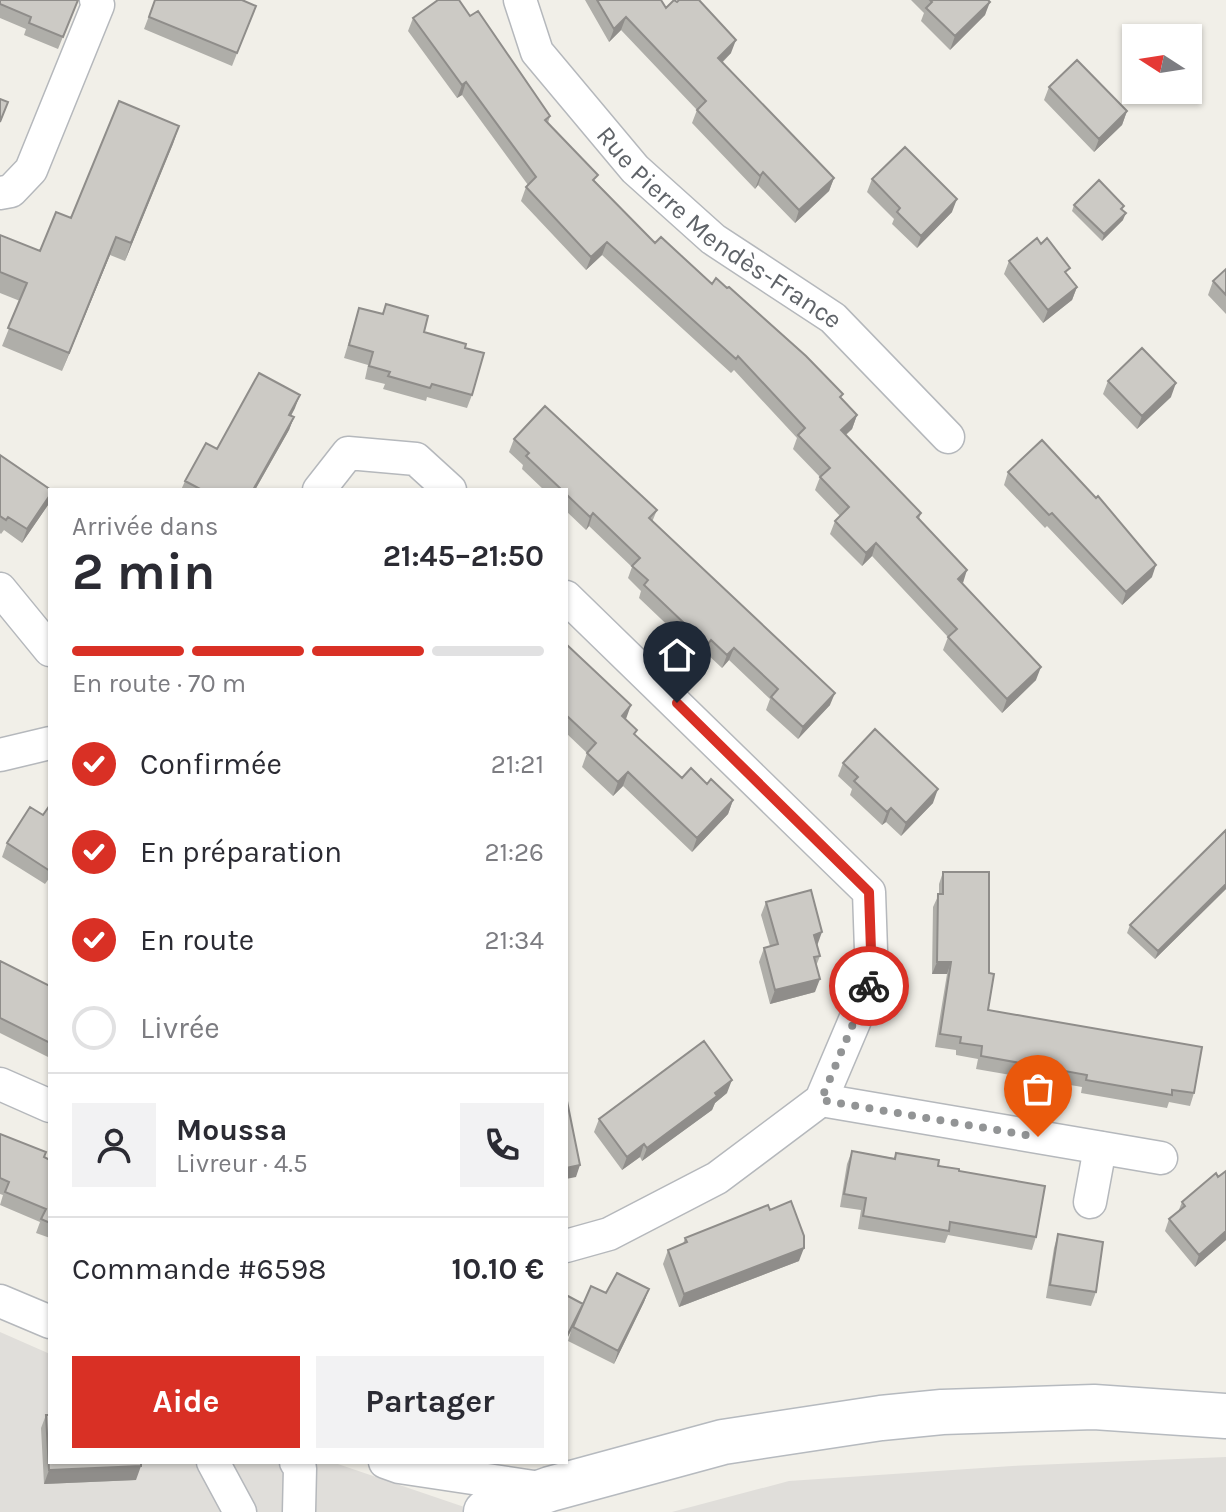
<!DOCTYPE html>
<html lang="fr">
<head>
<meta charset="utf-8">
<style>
	body { margin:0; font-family:Karla,sans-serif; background:#f2f2f3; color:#2b2b33; height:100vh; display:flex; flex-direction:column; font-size:30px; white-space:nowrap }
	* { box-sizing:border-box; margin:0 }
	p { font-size:26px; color:#7c7c81 }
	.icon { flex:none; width:44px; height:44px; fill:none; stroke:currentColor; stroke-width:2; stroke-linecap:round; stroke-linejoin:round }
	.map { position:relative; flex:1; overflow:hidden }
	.sheet { position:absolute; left:48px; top:488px; width:520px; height:976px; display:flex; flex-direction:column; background:#fff; border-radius:0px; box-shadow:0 2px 6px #0004 }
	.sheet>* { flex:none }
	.needle { width:52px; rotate:282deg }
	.tools { position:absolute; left:1122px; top:24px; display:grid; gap:16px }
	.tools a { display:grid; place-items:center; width:80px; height:80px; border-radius:0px; background:#fff; box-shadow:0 2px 6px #0004; font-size:40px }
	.pin { position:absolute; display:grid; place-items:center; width:68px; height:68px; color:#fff; margin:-82px -34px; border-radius:50% 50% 50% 0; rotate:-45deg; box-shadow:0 0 8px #0007 }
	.pin .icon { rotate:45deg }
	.courier { position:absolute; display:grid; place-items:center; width:80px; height:80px; margin:-40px; border:6px solid #d93025; border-radius:50%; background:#fff; color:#222; box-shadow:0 2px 10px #0007 }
	.headline em { font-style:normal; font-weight:700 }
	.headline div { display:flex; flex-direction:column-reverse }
	.headline { display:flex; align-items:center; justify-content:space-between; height:136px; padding:0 24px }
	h1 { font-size:52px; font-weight:700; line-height:60px }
	.bar { display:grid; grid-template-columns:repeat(4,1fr); gap:12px 8px; align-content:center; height:96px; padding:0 24px }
	.bar i { height:10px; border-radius:6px; background:#e1e1e2 }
	.bar .selected { background:#d93025 }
	.bar p { grid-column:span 4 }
	.line { display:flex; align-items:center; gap:20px; padding:0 24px; border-top:2px solid #e1e1e2 }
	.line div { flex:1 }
	.round { display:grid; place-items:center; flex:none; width:84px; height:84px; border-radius:0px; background:#f2f2f3 }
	ol { padding:0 24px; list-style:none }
	li { display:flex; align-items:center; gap:24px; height:88px }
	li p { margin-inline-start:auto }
	li .icon { padding:8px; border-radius:50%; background:#d93025; color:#fff; stroke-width:4 }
	li:last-child { color:#7c7c81 }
	li i { width:44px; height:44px; border:4px solid #e1e1e2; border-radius:50% }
	.button { display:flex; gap:16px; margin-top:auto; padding:16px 24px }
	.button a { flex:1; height:92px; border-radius:0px; background:#d93025; color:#fff; font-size:32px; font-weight:700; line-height:92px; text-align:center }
	.button a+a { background:#f2f2f3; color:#2b2b33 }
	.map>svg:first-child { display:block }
	.industrial { fill:#e0deda }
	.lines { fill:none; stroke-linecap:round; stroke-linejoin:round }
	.street-casing { stroke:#b5b8bc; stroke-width:35 }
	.secondary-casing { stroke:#b6babf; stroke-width:47 }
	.street { stroke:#fff; stroke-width:32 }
	.secondary { stroke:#fff; stroke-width:44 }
	.wall { fill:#afaea9 }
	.shaded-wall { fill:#8f8d8a }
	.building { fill:#cccac5; stroke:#8f8d8a; stroke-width:2 }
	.done { stroke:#929495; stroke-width:8; stroke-dasharray:0 14.4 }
	.route { stroke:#d93025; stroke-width:10 }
	.labels { text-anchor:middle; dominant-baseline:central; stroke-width:6; stroke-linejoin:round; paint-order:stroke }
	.street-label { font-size:26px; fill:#5f6368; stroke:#fff }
</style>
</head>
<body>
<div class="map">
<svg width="1226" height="1512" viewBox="0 0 1226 1512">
	<rect width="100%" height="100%" fill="#f1efe8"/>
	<path class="industrial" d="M 0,1332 L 50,1354 L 50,1462 L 332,1462 L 479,1512 L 0,1512 Z
		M 1226,1457 L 1226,1512 L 672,1512 L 789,1481 L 1012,1466 Z"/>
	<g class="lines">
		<g class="street-casing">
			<g id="street">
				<path id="s1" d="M 520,0 L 537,52 L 635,169 L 713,239 L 833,318 L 948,437"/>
				<path d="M 0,193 L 11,191 L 31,170 L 98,5 L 96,0"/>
				<path d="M 319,490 L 348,453 L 416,459 L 450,490"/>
				<path d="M 0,589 L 50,650"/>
				<path d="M 566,597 L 869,892 L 872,980 L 821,1100 L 717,1178 L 609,1234 L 566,1246"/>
				<path d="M 0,755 L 50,743"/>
				<path d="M 0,1084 L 50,1106"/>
				<path d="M 821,1100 L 1161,1158"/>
				<path d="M 1090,1202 L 1100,1148"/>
				<path d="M 0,1301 L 50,1322"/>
				<path d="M 213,1462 L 240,1512"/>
				<path d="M 296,1462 L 300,1468 L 299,1512"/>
				<path d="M 385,1462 L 399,1467 L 547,1489"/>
			</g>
		</g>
		<g class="secondary-casing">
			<path id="secondary" d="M 486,1512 L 550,1489 L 723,1442 L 881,1418 L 942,1412 L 1094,1407 L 1226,1416"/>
		</g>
		<use href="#street" class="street"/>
		<use href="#secondary" class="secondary"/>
	</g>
	<path class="wall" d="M 0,0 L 78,0 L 58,49 L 24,35 L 26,29 L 0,18 Z
		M 155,0 L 251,18 L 232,66 L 144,29 Z
		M 585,0 L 661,0 L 666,8 L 731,53 L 722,63 L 834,178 L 829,191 L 795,223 L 758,185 L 755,189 L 692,123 L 697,110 L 621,30 L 609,42 Z
		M 911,0 L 988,0 L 985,15 L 950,50 L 921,21 L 924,13 Z
		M 470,16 L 550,116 L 548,123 L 596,182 L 655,243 L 712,284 L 841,399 L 857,415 L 852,429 L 846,435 L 921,513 L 919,519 L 962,583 L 1036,680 L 1002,713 L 943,650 L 948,637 L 872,556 L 862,566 L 830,534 L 835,521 L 840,516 L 815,490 L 820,477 L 793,449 L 797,438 L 734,370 L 731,373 L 602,255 L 586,270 L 521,201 L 526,187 L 528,185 L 462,95 L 457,98 L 408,31 L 413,18 Z
		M 1049,87 L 1127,111 L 1122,125 L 1094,152 L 1044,100 Z
		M 179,126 L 125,261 L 110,255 L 62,371 L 2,346 L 20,301 L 0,293 L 0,235 L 40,251 L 71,218 Z
		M 872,179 L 952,212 L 917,248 L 892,224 L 894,219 L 867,192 Z
		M 1074,205 L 1123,210 L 1123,220 L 1102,241 L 1072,211 Z
		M 1041,244 L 1077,287 L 1072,300 L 1043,323 L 1004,274 L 1009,261 Z
		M 1226,269 L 1226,314 L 1208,295 L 1213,281 Z
		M 386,304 L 424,332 L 465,348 L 472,395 L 467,408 L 427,397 L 426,401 L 383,389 L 385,384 L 365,379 L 368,365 L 344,358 L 359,308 L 383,314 Z
		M 1108,381 L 1171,397 L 1137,429 L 1103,394 Z
		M 295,408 L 291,416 L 294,417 L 289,430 L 255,490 L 181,490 L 185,481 L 217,449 Z
		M 514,439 L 657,510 L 652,522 L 830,705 L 798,739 L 766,710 L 770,699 L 729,660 L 722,668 L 706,653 L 702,658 L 639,598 L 641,591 L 628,578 L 632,567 L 589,526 L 586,530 L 566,511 L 566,490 L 544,490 L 522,469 L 523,465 L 509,452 Z
		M 0,455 L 48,505 L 22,543 L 4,530 L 1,534 L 0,533 Z
		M 1008,472 L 1152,577 L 1122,605 L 1047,526 L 1045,528 L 1004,485 Z
		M 566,644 L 626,719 L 635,735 L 682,778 L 707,784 L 733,800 L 728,814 L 692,852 L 623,786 L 613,796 L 582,767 L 587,753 L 566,733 Z
		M 843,763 L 933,803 L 901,836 L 886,822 L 882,825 L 850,795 L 852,789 L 838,776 Z
		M 50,805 L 50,877 L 45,884 L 2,857 L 7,843 L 43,815 Z
		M 1226,830 L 1226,889 L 1155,959 L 1127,933 L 1130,925 Z
		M 943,872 L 988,1010 L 1194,1093 L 1190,1106 L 1169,1102 L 1167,1108 L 1081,1093 L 1082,1087 L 976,1069 L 978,1059 L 956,1055 L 956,1050 L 935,1047 L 947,974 L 932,974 L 933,907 L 939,894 L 939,884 Z
		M 766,902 L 820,956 L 816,966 L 815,992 L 770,1004 L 759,962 L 764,948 L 770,946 L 761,915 Z
		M 0,961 L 50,986 L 50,1058 L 0,1033 Z
		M 727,1093 L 715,1103 L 712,1110 L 642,1161 L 640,1157 L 622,1170 L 594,1132 L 599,1119 Z
		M 0,1134 L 50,1160 L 50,1238 L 36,1233 L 40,1222 L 0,1205 L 3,1195 L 0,1194 Z
		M 852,1151 L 894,1158 L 896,1153 L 959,1171 L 1036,1237 L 1032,1250 L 948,1235 L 945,1243 L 858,1229 L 861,1210 L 840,1207 L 847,1164 Z
		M 1182,1202 L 1226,1240 L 1195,1267 L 1165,1231 L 1169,1219 L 1178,1212 Z
		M 770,1210 L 799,1261 L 679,1307 L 663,1264 L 668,1250 L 683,1244 L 685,1238 Z
		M 1058,1234 L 1096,1292 L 1091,1306 L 1046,1298 L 1054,1248 Z
		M 649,1289 L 644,1302 L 614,1364 L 568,1341 L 571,1331 L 566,1341 L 566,1295 L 582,1305 L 606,1293 Z
		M 46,1415 L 136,1480 L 44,1484 L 41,1428 Z"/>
	<path class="shaded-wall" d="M 990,2 L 985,15 L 950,50 L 955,36 Z
		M 626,17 L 621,30 L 609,42 L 614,29 Z
		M 736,40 L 731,53 L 713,71 L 718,58 Z
		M 466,82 L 462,95 L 457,98 L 462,85 Z
		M 1127,111 L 1122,125 L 1094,152 L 1099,139 Z
		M 179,126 L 173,144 L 125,261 L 131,243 Z
		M 763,172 L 758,185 L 755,189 L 760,176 Z
		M 834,178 L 829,191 L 795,223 L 799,210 Z
		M 957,199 L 952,212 L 917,248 L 921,236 Z
		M 1126,213 L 1123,220 L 1102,241 L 1104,234 Z
		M 116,237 L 110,255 L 62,371 L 69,353 Z
		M 607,242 L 602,255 L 586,270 L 591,257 Z
		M 1077,287 L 1072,300 L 1043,323 L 1048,310 Z
		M 1176,383 L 1171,397 L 1137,429 L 1142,416 Z
		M 300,395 L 295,408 L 284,428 L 289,415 Z
		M 857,415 L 852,429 L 836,443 L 841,430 Z
		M 294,417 L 289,430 L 255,490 L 253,490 Z
		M 50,495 L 48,505 L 22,543 L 27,529 Z
		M 593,513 L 589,526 L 586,530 L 590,517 Z
		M 876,543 L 872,556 L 862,566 L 866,553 Z
		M 1156,565 L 1152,577 L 1122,605 L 1126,592 Z
		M 967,570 L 963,583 L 958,579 Z
		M 711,640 L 706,653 L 702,658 L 707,645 Z
		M 734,648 L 729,660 L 722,668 L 727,655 Z
		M 1041,667 L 1036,680 L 1002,713 L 1007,699 Z
		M 835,693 L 830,705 L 798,739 L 803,727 Z
		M 631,705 L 626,719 L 617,729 L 622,716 Z
		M 628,772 L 623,786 L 613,796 L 618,782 Z
		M 938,789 L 933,803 L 901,836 L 906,823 Z
		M 733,800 L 728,814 L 692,852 L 697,838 Z
		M 891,808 L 886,822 L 882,825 L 887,812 Z
		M 1226,884 L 1226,889 L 1155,959 L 1158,951 Z
		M 822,932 L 817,946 L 814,935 Z
		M 937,962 L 951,962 L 947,974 L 932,974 Z
		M 820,979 L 815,992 L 770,1004 L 775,990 Z
		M 732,1080 L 727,1093 L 715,1103 L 712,1110 L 642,1161 L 647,1148 Z
		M 644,1144 L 640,1157 L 622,1170 L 627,1157 Z
		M 580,1165 L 576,1177 L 566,1179 L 566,1168 Z
		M 1226,1231 L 1226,1240 L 1195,1267 L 1199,1255 Z
		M 804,1248 L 799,1261 L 679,1307 L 684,1294 Z
		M 649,1289 L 644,1302 L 614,1364 L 618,1351 Z
		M 141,1466 L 136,1480 L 44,1484 L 49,1470 Z"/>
	<path class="building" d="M 0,0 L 78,0 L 63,37 L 29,23 L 31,17 L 0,4 Z
		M 155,0 L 242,0 L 256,6 L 237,53 L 149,17 Z
		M 438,0 L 459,0 L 470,16 L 478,11 L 550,116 L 545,120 L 598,175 L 593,180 L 655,243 L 661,237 L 712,284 L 716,278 L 727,288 L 729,287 L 806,356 L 843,394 L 840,397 L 857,415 L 841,430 L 921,513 L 917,517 L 967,570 L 958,579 L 1041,667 L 1007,699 L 948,637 L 957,629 L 876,543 L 866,553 L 835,521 L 849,507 L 820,477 L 830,468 L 798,435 L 805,428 L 738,356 L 736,359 L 607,242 L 591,257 L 526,187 L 536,177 L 466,82 L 462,85 L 413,18 Z
		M 597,0 L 661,0 L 666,8 L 674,0 L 677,2 L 679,0 L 699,0 L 736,40 L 718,58 L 834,178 L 799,210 L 763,172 L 760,176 L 697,110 L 706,101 L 626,17 L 614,29 Z
		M 930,0 L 988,0 L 990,2 L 955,36 L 926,8 L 932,2 Z
		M 1077,60 L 1127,111 L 1099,139 L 1049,87 Z
		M 0,99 L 8,102 L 0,122 Z
		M 119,101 L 179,126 L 131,243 L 116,237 L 69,353 L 8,328 L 27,283 L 0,272 L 0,235 L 40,251 L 56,212 L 71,218 Z
		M 905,147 L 957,199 L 921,236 L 897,212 L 900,208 L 872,179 Z
		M 1099,180 L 1124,206 L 1121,209 L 1126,213 L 1104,234 L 1074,205 Z
		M 1037,238 L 1041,244 L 1047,238 L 1070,268 L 1065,272 L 1077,287 L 1048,310 L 1009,261 Z
		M 1226,269 L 1226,295 L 1213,281 Z
		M 386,304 L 428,316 L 424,332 L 466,344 L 465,348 L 484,353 L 472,395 L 432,384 L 430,388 L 388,376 L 390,372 L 369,366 L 373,352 L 349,345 L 359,308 L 383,314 Z
		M 1142,348 L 1176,383 L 1142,416 L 1108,381 Z
		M 259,373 L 300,395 L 289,415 L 294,417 L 253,490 L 202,490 L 185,481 L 206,443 L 217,449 Z
		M 545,406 L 657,510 L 649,518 L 835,693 L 803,727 L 771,697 L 778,689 L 734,648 L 727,655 L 711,640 L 707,645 L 644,585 L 648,580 L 632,566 L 640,558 L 593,513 L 590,517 L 566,494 L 566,490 L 562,490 L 526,456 L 529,453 L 514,439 Z
		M 1042,440 L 1096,498 L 1098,496 L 1156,565 L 1126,592 L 1052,513 L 1049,515 L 1008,472 Z
		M 0,455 L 51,490 L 50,495 L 27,529 L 8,517 L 6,520 L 0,516 Z
		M 566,644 L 631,705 L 622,716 L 637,730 L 634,734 L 682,778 L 691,768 L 707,784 L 711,779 L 733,800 L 697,838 L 628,772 L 618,782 L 587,753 L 596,743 L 566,715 Z
		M 875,729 L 938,789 L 906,823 L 891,808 L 887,812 L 854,781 L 858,777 L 843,763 Z
		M 50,805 L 50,871 L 7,843 L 30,807 L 43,815 Z
		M 1226,830 L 1226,884 L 1158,951 L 1130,925 Z
		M 943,872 L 989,872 L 989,973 L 994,974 L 988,1010 L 1202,1047 L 1194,1093 L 1172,1090 L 1172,1095 L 1086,1080 L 1087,1075 L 981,1056 L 982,1046 L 960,1043 L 961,1037 L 940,1034 L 951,962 L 937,962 L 938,894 L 943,894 Z
		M 811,890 L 822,932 L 814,935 L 820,956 L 814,957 L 820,979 L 775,990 L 764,948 L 778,944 L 766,902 Z
		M 0,961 L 50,986 L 50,1043 L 0,1018 Z
		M 704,1041 L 732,1080 L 715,1093 L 717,1096 L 647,1148 L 644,1144 L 627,1157 L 599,1119 Z
		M 567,1101 L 580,1165 L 566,1168 L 566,1102 Z
		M 0,1134 L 46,1152 L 44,1157 L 50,1160 L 50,1223 L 41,1219 L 46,1209 L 5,1192 L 9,1182 L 0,1178 Z
		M 852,1151 L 895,1159 L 896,1153 L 939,1160 L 938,1166 L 959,1169 L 959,1171 L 1045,1186 L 1036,1237 L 950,1222 L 949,1231 L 863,1216 L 866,1198 L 844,1194 Z
		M 1226,1171 L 1226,1231 L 1199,1255 L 1169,1219 L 1185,1206 L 1182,1202 L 1216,1173 L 1218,1177 Z
		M 791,1201 L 804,1236 L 804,1248 L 684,1294 L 668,1250 L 687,1242 L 685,1238 L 768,1205 L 770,1210 Z
		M 1058,1234 L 1103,1242 L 1096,1292 L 1050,1285 Z
		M 617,1273 L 649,1289 L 618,1351 L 573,1327 L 591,1286 L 606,1293 Z
		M 566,1295 L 583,1304 L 566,1338 Z
		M 46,1415 L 50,1415 L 50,1462 L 141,1462 L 141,1466 L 49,1470 Z"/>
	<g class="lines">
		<path class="done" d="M 869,986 L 821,1100 L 1038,1137"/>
		<path class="route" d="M 677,703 L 869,892 L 872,980 L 869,986"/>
	</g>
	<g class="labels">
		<g class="street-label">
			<text stroke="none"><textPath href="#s1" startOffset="310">Rue Pierre Mendès-France</textPath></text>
		</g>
	</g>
</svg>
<div class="tools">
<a><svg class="needle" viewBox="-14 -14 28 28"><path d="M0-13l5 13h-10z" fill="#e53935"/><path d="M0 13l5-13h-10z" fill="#7c7c81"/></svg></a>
</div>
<div class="pin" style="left:1038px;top:1137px;background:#ea580c"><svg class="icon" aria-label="bag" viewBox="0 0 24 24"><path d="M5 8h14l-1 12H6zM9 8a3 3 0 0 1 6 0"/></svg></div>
<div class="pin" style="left:677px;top:703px;background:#1f2937"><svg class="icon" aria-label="home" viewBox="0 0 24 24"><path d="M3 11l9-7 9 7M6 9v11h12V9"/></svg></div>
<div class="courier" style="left:869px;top:986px"><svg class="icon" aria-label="bike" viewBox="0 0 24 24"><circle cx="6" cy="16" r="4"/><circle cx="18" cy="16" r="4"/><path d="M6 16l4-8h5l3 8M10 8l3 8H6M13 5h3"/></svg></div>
<section class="sheet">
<div class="headline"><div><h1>2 min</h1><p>Arrivée dans</p></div><em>21:45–21:50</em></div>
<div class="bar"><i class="selected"></i><i class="selected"></i><i class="selected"></i><i></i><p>En route · 70 m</p></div>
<ol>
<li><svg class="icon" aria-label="check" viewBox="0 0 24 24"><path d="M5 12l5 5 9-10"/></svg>Confirmée<p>21:21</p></li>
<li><svg class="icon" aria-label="check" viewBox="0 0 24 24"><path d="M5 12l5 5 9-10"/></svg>En préparation<p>21:26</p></li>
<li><svg class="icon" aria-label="check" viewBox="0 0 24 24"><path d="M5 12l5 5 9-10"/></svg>En route<p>21:34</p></li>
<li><i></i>Livrée</li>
</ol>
<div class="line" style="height:144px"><a class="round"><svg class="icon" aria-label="person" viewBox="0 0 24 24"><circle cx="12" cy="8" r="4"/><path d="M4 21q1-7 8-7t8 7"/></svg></a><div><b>Moussa</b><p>Livreur · 4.5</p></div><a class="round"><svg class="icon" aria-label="phone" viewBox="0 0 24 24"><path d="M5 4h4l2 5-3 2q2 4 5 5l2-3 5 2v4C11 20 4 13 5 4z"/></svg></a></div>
<div class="line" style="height:104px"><div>Commande #6598</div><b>10.10 €</b></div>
<div class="button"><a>Aide</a><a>Partager</a></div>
</section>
</div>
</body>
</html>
